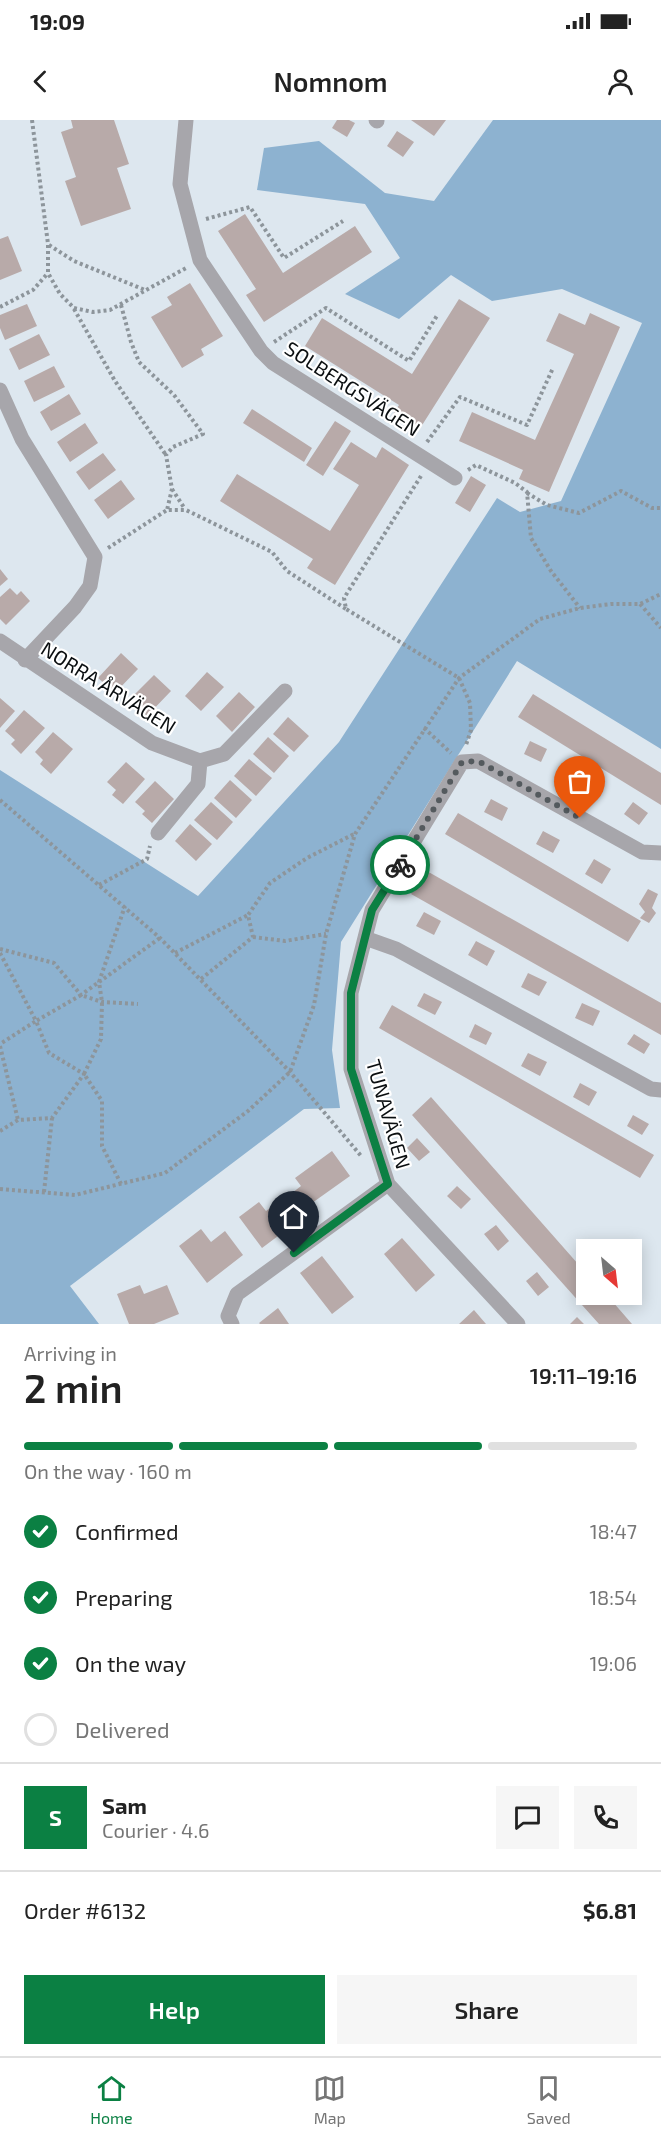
<!DOCTYPE html>
<html lang="en">
<head>
<meta charset="utf-8">
<style>
	body { margin:0; font-family:"Exo 2",sans-serif; background:#f6f6f6; color:#222; height:100vh; display:flex; flex-direction:column; font-size:22px; white-space:nowrap }
	* { box-sizing:border-box; margin:0 }
	p { font-size:20px; color:#767676 }
	.icon { flex:none; width:33px; height:33px; fill:none; stroke:currentColor; stroke-width:2; stroke-linecap:round; stroke-linejoin:round }
	.map { position:relative; height:1204px; overflow:hidden }
	.sheet { display:flex; flex-direction:column; background:#fff; flex:1 }
	.sheet>* { flex:none }
	.needle { width:39px; rotate:152deg }
	.controls { position:absolute; left:576px; top:1119px; display:grid; gap:12px }
	.controls a { display:grid; place-items:center; width:66px; height:66px; border-radius:0px; background:#fff; box-shadow:0 3px 15px #0003; font-size:30px }
	.pin { position:absolute; display:grid; place-items:center; width:51px; height:51px; color:#fff; margin:-62px -26px; border-radius:50% 50% 50% 0; rotate:-45deg; box-shadow:0 0 6px #0007 }
	.pin .icon { rotate:45deg }
	.courier { position:absolute; display:grid; place-items:center; width:60px; height:60px; margin:-30px; border:4px solid #0b8043; border-radius:50%; background:#fff; color:#222; box-shadow:0 2px 8px #0007 }
	.headline em { font-style:normal; font-weight:600 }
	.headline div { display:flex; flex-direction:column-reverse }
	.headline { display:flex; align-items:center; justify-content:space-between; height:102px; padding:0 24px }
	h1 { font-size:39px; font-weight:600; line-height:45px }
	.bar { display:grid; grid-template-columns:repeat(4,1fr); gap:9px 6px; align-content:center; height:72px; padding:0 24px }
	.bar i { height:8px; border-radius:4px; background:#e0e0e0 }
	.bar .on { background:#0b8043 }
	.bar p { grid-column:span 4 }
	.line { display:flex; align-items:center; gap:15px; padding:0 24px; border-top:2px solid #e0e0e0 }
	.line div { flex:1 }
	.round { display:grid; place-items:center; flex:none; width:63px; height:63px; border-radius:0px; background:#f6f6f6 }
	ol { padding:0 24px; list-style:none }
	li { display:flex; align-items:center; gap:18px; height:66px }
	li p { margin-inline-start:auto }
	li .icon { padding:6px; border-radius:50%; background:#0b8043; color:#fff; stroke-width:4 }
	li:last-child { color:#767676 }
	li i { width:33px; height:33px; border:3px solid #e0e0e0; border-radius:50% }
	.button { display:flex; gap:12px; margin-top:auto; padding:12px 24px }
	.button a { flex:1; height:69px; border-radius:0px; background:#0b8043; color:#fff; font-size:24px; font-weight:600; line-height:69px; text-align:center }
	.button a+a { background:#f6f6f6; color:#222 }
	.status { display:flex; justify-content:space-between; align-items:center; height:42px; padding:0 30px; background:#fff; direction:ltr }
	.status svg { height:16px; fill:currentColor }
	header { display:flex; justify-content:space-between; align-items:center; height:78px; padding:0 24px; background:#fff; font-size:27px; font-weight:600 }
	.dock { display:flex; justify-content:space-around; align-items:center; height:84px; border-top:2px solid #e0e0e0; background:#fff; font-size:16px; color:#767676 }
	.dock a { display:grid; justify-items:center; gap:3px }
	.dock .on { color:#0b8043 }
	.map>svg:first-child { display:block }
	.forest { fill:#8db2d0 }
	.building { fill:#b8aaa9 }
	.lines { fill:none; stroke-linecap:round; stroke-linejoin:round }
	.path { stroke:#8d959b; stroke-width:4; stroke-dasharray:3 3; stroke-linecap:butt }
	.minor { stroke:#a7a6ab; stroke-width:15 }
	.done { stroke:#545a5e; stroke-width:6; stroke-dasharray:0 10.8 }
	.route { stroke:#0b8043; stroke-width:8 }
	.labels { text-anchor:middle; dominant-baseline:central; stroke-width:4.5; stroke-linejoin:round; paint-order:stroke }
	.street-label { font-size:20px; fill:#0a0e10; stroke:#fff }
</style>
</head>
<body>
<div class="status"><b>19:09</b><svg viewBox="0 0 49 12"><path d="M0 12V9h3v3zM5 12V6h3v6zM10 12V3h3v9zM15 12V0h3v12zM26 1h20v11H26zM47 4h2v5h-2z"/></svg></div>
<header><svg class="icon" aria-label="back" viewBox="0 0 24 24"><path d="M15 5l-7 7 7 7"/></svg>Nomnom<svg class="icon" aria-label="person" viewBox="0 0 24 24"><circle cx="12" cy="8" r="4"/><path d="M4 21q1-7 8-7t8 7"/></svg></header>
<div class="map">
<svg width="661" height="1204" viewBox="0 0 661 1204">
	<rect width="100%" height="100%" fill="#dde7ef"/>
	<path class="forest" d="M 493,0 L 661,0 L 661,629 L 517,541 L 341,822 L 332,930 L 340,988 L 304,989 L 70,1166 L 99,1204 L 0,1204 L 0,650 L 198,776 L 339,622 L 497,378 L 520,392 L 561,381 L 642,203 L 562,169 L 492,181 L 451,155 L 399,199 L 345,174 L 400,138 L 365,84 L 257,70 L 264,28 L 319,21 L 385,73 L 434,81 Z"/>
	<path class="building" d="M 71,0 L 114,0 L 129,44 L 117,48 L 131,89 L 81,106 L 65,61 L 76,57 L 61,12 L 73,8 Z
		M 337,0 L 349,0 L 355,3 L 347,17 L 332,8 Z
		M 411,0 L 446,0 L 434,16 Z
		M 397,11 L 414,22 L 403,37 L 387,26 Z
		M 245,94 L 283,153 L 355,106 L 372,132 L 264,202 L 246,175 L 256,169 L 218,111 Z
		M 8,116 L 22,151 L 0,160 L 0,119 Z
		M 190,163 L 223,216 L 201,229 L 204,235 L 182,248 L 151,197 L 172,185 L 167,177 Z
		M 459,179 L 490,198 L 419,310 L 393,294 L 399,285 L 305,226 L 322,198 L 412,254 Z
		M 27,184 L 37,206 L 5,220 L 0,208 L 0,195 Z
		M 559,193 L 585,205 L 590,193 L 620,207 L 549,372 L 519,359 L 523,350 L 459,321 L 472,292 L 535,320 L 574,234 L 546,221 Z
		M 39,214 L 50,235 L 19,250 L 9,229 Z
		M 54,246 L 65,267 L 34,282 L 24,261 Z
		M 69,274 L 81,294 L 51,311 L 40,292 Z
		M 252,289 L 312,328 L 304,342 L 243,303 Z
		M 335,301 L 351,311 L 323,356 L 306,345 Z
		M 85,303 L 98,323 L 70,342 L 57,322 Z
		M 351,322 L 376,338 L 382,327 L 409,345 L 335,465 L 307,448 L 313,439 L 220,381 L 237,354 L 330,411 L 359,365 L 333,349 Z
		M 103,333 L 116,350 L 89,370 L 76,352 Z
		M 471,356 L 486,365 L 470,392 L 455,383 Z
		M 121,360 L 135,379 L 108,399 L 94,380 Z
		M 0,449 L 8,459 L 0,466 Z
		M 10,468 L 17,475 L 21,471 L 30,481 L 6,505 L 0,499 L 0,477 Z
		M 121,533 L 138,549 L 115,573 L 98,558 Z
		M 207,552 L 224,567 L 201,591 L 185,576 Z
		M 154,555 L 171,571 L 147,596 L 130,579 Z
		M 239,572 L 255,587 L 232,612 L 216,596 Z
		M 533,574 L 661,653 L 661,685 L 518,597 Z
		M 0,578 L 15,591 L 0,608 Z
		M 24,590 L 45,608 L 21,634 L 11,624 L 15,620 L 5,611 Z
		M 288,597 L 309,616 L 294,632 L 273,614 Z
		M 53,612 L 73,629 L 51,654 L 40,644 L 43,640 L 35,632 Z
		M 268,617 L 289,636 L 274,653 L 253,634 Z
		M 530,621 L 547,629 L 541,642 L 524,634 Z
		M 249,639 L 272,658 L 256,676 L 234,656 Z
		M 126,642 L 145,659 L 123,684 L 112,675 L 116,670 L 107,662 Z
		M 583,652 L 599,660 L 591,674 L 575,666 Z
		M 230,660 L 252,680 L 236,698 L 214,678 Z
		M 155,661 L 174,679 L 152,703 L 142,694 L 145,691 L 135,682 Z
		M 491,679 L 508,688 L 502,701 L 484,692 Z
		M 211,682 L 233,702 L 217,720 L 194,700 Z
		M 633,682 L 648,693 L 639,705 L 624,694 Z
		M 458,693 L 641,801 L 628,822 L 445,714 Z
		M 190,704 L 212,724 L 196,741 L 175,721 Z
		M 543,711 L 560,720 L 553,733 L 536,724 Z
		M 594,739 L 611,749 L 602,764 L 585,754 Z
		M 425,750 L 661,883 L 661,915 L 411,774 Z
		M 648,769 L 658,774 L 652,788 L 656,793 L 649,803 L 640,798 L 645,792 L 639,784 Z
		M 424,792 L 441,801 L 434,815 L 416,806 Z
		M 476,821 L 495,831 L 487,846 L 468,835 Z
		M 528,853 L 547,862 L 539,876 L 521,867 Z
		M 424,873 L 442,882 L 435,895 L 417,886 Z
		M 582,883 L 600,891 L 593,906 L 575,898 Z
		M 392,885 L 654,1035 L 640,1058 L 379,908 Z
		M 475,904 L 492,913 L 486,925 L 469,917 Z
		M 634,914 L 650,924 L 644,934 L 627,924 Z
		M 528,933 L 547,942 L 540,956 L 521,946 Z
		M 580,963 L 597,972 L 589,986 L 573,977 Z
		M 431,977 L 586,1153 L 586,1174 L 606,1174 L 632,1204 L 599,1204 L 412,995 Z
		M 633,995 L 649,1004 L 642,1015 L 627,1006 Z
		M 417,1018 L 430,1032 L 419,1041 L 407,1028 Z
		M 332,1031 L 350,1056 L 305,1088 L 292,1073 L 301,1066 L 295,1058 Z
		M 457,1066 L 471,1079 L 461,1089 L 447,1076 Z
		M 286,1076 L 302,1098 L 262,1128 L 239,1097 L 259,1082 L 266,1091 Z
		M 496,1105 L 509,1121 L 498,1131 L 484,1114 Z
		M 201,1109 L 211,1122 L 225,1111 L 243,1135 L 207,1163 L 179,1126 Z
		M 402,1118 L 435,1155 L 416,1172 L 384,1134 Z
		M 322,1136 L 354,1177 L 332,1194 L 300,1153 Z
		M 537,1152 L 549,1167 L 538,1176 L 526,1161 Z
		M 140,1165 L 144,1174 L 167,1165 L 179,1194 L 154,1204 L 129,1204 L 117,1174 Z
		M 278,1188 L 289,1204 L 260,1204 L 259,1203 Z
		M 474,1190 L 486,1204 L 459,1204 Z
		M 577,1197 L 584,1204 L 570,1204 Z"/>
	<g class="lines">
		<path class="path" d="M 32,0 L 48,124 L 48,153 L 60,174 L 74,188 L 93,192 L 110,190 L 186,148
			M 206,99 L 250,87 L 284,138 L 343,101
			M 49,125 L 74,141 L 145,170
			M 121,185 L 131,222 L 139,242 L 174,275 L 203,314 L 173,327 L 166,335 L 172,369 L 167,390
			M 0,187 L 33,170 L 48,153
			M 74,189 L 115,261 L 166,335
			M 274,222 L 326,188 L 409,241 L 438,194
			M 427,322 L 460,277 L 527,305 L 553,248
			M 468,350 L 476,345 L 515,363 L 527,372 L 531,418 L 551,451 L 580,488
			M 421,356 L 344,478 L 346,489 L 459,558 L 470,583 L 471,610 L 466,625
			M 172,369 L 185,389
			M 527,373 L 547,385 L 579,393 L 621,371 L 652,388 L 661,388
			M 108,428 L 167,390 L 186,390 L 272,432 L 287,451 L 346,489
			M 640,484 L 661,508
			M 424,608 L 451,633
			M 0,680 L 160,818 L 290,952 L 362,1037
			M 99,765 L 147,739 L 150,726
			M 253,817 L 285,821 L 326,814
			M 0,829 L 54,843 L 81,875 L 99,862 L 125,786
			M 0,833 L 36,901 L 0,924
			M 175,833 L 248,795
			M 201,859 L 253,817 L 248,795 L 270,763 L 307,738 L 354,714
			M 0,926 L 18,1000
			M 0,1011 L 18,1000 L 52,998 L 84,954 L 49,933 L 36,901 L 81,875 L 102,882 L 138,884
			M 121,1064 L 102,1026 L 102,981 L 84,954 L 101,919 L 102,882 L 99,862 L 160,818
			M 0,1069 L 75,1075 L 165,1053 L 248,991 L 290,952 L 314,885 L 326,814 L 355,714 L 459,558 L 540,499 L 580,488 L 611,484 L 640,484 L 661,474
			M 44,1072 L 52,998"/>
		<path class="minor" d="M 186,0 L 180,64 L 200,140 L 261,231 L 273,243 L 455,358
			M 376,0 L 377,1
			M 0,270 L 22,319 L 95,437 L 90,466 L 75,487 L 25,540
			M 0,521 L 152,623 L 200,641
			M 158,713 L 198,664 L 200,641 L 224,634 L 285,571
			M 365,818 L 396,829 L 651,969 L 661,970
			M 232,1204 L 228,1196 L 237,1174 L 388,1064
			M 518,1204 L 388,1064 L 351,949 L 351,873 L 372,790 L 462,642 L 478,641 L 642,732 L 661,733"/>
	</g>
	<g class="lines">
		<path class="done" d="M 400,745 L 462,642 L 478,641 L 580,698"/>
		<path class="route" d="M 294,1133 L 388,1064 L 351,949 L 351,873 L 372,790 L 400,745"/>
	</g>
	<g class="labels">
		<g class="street-label">
			<text transform="translate(353 268) rotate(33)">SOLBERGSVÄGEN</text>
			<text transform="translate(109 567) rotate(32)">NORRA ÅRVÄGEN</text>
			<text transform="translate(389 994) rotate(74)">TUNAVÄGEN</text>
		</g>
	</g>
</svg>
<div class="controls">
<a><svg class="needle" viewBox="-14 -14 28 28"><path d="M0-13l5 13h-10z" fill="#e53935"/><path d="M0 13l5-13h-10z" fill="#767676"/></svg></a>
</div>
<div class="pin" style="left:580px;top:698px;background:#ea580c"><svg class="icon" aria-label="bag" viewBox="0 0 24 24"><path d="M5 8h14l-1 12H6zM9 8a3 3 0 0 1 6 0"/></svg></div>
<div class="pin" style="left:294px;top:1133px;background:#1f2937"><svg class="icon" aria-label="home" viewBox="0 0 24 24"><path d="M3 11l9-7 9 7M6 9v11h12V9"/></svg></div>
<div class="courier" style="left:400px;top:745px"><svg class="icon" aria-label="bike" viewBox="0 0 24 24"><circle cx="6" cy="16" r="4"/><circle cx="18" cy="16" r="4"/><path d="M6 16l4-8h5l3 8M10 8l3 8H6M13 5h3"/></svg></div>
</div>
<section class="sheet">
<div class="headline"><div><h1>2 min</h1><p>Arriving in</p></div><em>19:11–19:16</em></div>
<div class="bar"><i class="on"></i><i class="on"></i><i class="on"></i><i></i><p>On the way · 160 m</p></div>
<ol>
<li><svg class="icon" aria-label="check" viewBox="0 0 24 24"><path d="M5 12l5 5 9-10"/></svg>Confirmed<p>18:47</p></li>
<li><svg class="icon" aria-label="check" viewBox="0 0 24 24"><path d="M5 12l5 5 9-10"/></svg>Preparing<p>18:54</p></li>
<li><svg class="icon" aria-label="check" viewBox="0 0 24 24"><path d="M5 12l5 5 9-10"/></svg>On the way<p>19:06</p></li>
<li><i></i>Delivered</li>
</ol>
<div class="line" style="height:108px"><b class="round" style="background:#0b8043;color:#fff">S</b><div><b>Sam</b><p>Courier · 4.6</p></div><a class="round"><svg class="icon" aria-label="chat" viewBox="0 0 24 24"><path d="M4 5h16v11H9l-5 4z"/></svg></a><a class="round"><svg class="icon" aria-label="phone" viewBox="0 0 24 24"><path d="M5 4h4l2 5-3 2q2 4 5 5l2-3 5 2v4C11 20 4 13 5 4z"/></svg></a></div>
<div class="line" style="height:78px"><div>Order #6132</div><b>$6.81</b></div>
<div class="button"><a>Help</a><a>Share</a></div>
</section>
<nav class="dock">
<a class="on"><svg class="icon" aria-label="home" viewBox="0 0 24 24"><path d="M3 11l9-7 9 7M6 9v11h12V9"/></svg>Home</a>
<a><svg class="icon" aria-label="map" viewBox="0 0 24 24"><path d="M3 6l6-2 6 2 6-2v14l-6 2-6-2-6 2zM9 4v14M15 6v14"/></svg>Map</a>
<a><svg class="icon" aria-label="saved" viewBox="0 0 24 24"><path d="M7 4h10v16l-5-4-5 4z"/></svg>Saved</a>
</nav>
</body>
</html>
